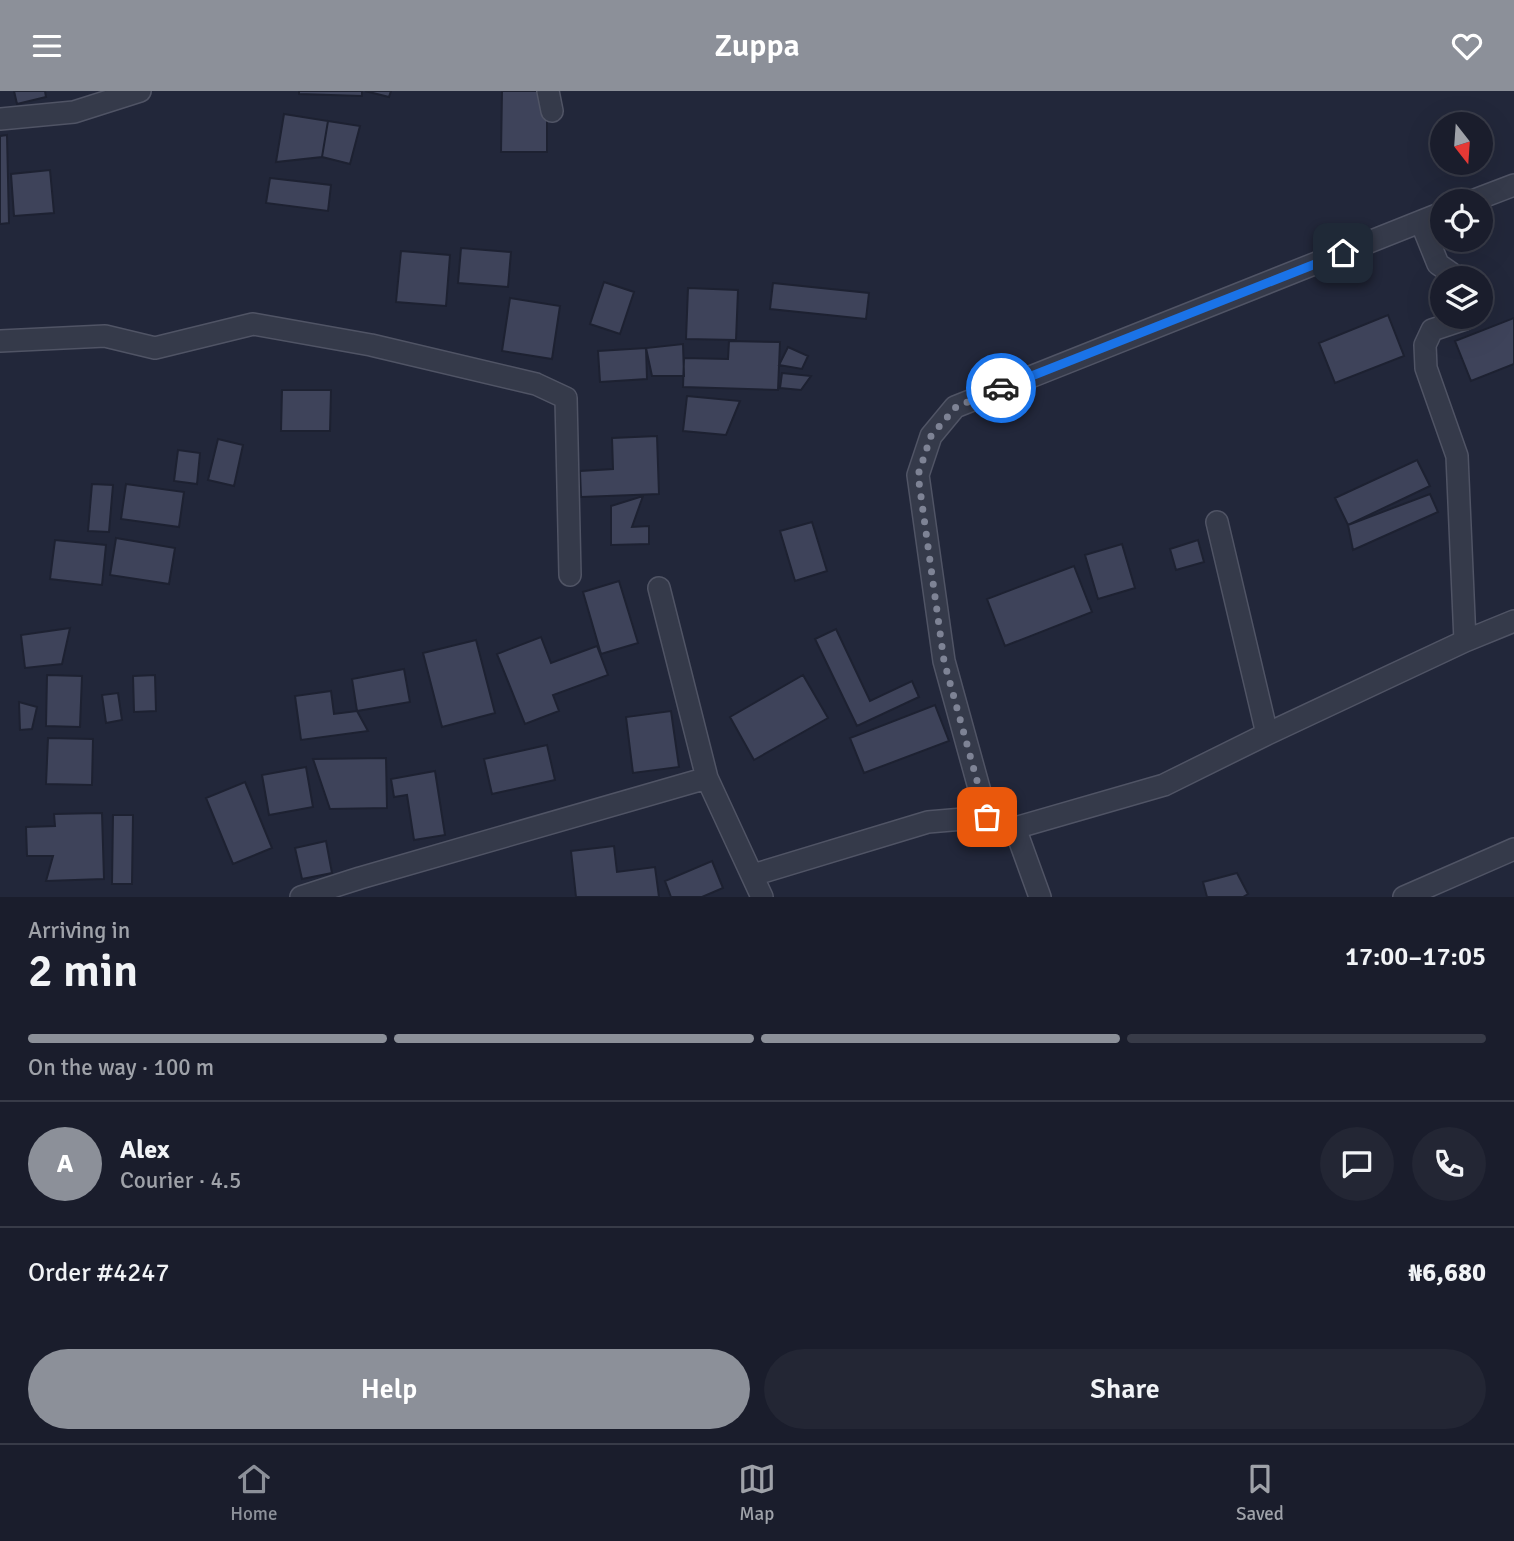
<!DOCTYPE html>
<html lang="en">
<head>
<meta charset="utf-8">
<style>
	body { margin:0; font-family:Signika,sans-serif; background:#232634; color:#f1f3f6; height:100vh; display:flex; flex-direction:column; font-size:26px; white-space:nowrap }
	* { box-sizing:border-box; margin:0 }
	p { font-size:23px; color:#9fa2a9 }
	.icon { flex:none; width:38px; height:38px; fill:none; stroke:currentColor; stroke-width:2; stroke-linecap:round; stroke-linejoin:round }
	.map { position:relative; height:806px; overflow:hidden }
	.drawer { display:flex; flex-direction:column; background:#1a1d2c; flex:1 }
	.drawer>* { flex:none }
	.needle { width:46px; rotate:163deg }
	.buttons { position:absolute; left:1430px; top:21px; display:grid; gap:14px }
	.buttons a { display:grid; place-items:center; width:63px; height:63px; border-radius:50%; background:#1a1d2c; box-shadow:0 7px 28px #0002,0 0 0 2px #383b48; font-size:35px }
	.pin { position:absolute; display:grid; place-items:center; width:60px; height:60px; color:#fff; margin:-30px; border-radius:14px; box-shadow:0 4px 10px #0006 }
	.courier { position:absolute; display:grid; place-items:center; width:70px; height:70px; margin:-35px; border:5px solid #1a73e8; border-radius:50%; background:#fff; color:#222; box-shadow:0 2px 9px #0007 }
	.summary em { font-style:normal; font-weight:600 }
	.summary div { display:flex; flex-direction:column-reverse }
	.summary { display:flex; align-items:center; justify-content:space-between; height:119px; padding:0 28px }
	h1 { font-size:46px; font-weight:600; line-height:52px }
	.bar { display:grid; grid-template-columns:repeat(4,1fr); gap:10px 7px; align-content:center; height:84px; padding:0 28px }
	.bar i { height:9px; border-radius:5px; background:#383b48 }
	.bar .on { background:#8c9099 }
	.bar p { grid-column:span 4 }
	.line { display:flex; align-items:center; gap:18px; padding:0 28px; border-top:2px solid #383b48 }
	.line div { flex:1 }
	.round { display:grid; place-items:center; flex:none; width:74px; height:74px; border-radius:37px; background:#232634 }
	.cta { display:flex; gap:14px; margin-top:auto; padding:14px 28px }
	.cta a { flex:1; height:80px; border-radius:42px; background:#8c9099; color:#fff; font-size:28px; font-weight:600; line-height:80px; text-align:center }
	.cta a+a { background:#232634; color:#f1f3f6 }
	header { display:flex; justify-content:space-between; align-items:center; height:91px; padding:0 28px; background:#8c9099; color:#fff; font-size:32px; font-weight:600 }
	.tabs { display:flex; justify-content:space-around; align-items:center; height:98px; border-top:2px solid #383b48; background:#1a1d2c; font-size:19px; color:#9fa2a9 }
	.tabs a { display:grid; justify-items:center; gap:4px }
	.tabs .on { color:#8c9099 }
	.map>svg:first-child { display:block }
	.building { fill:#3e435a; stroke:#1d2131; stroke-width:2 }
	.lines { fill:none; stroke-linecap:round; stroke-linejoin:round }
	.street-casing { stroke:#505465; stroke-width:24 }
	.street { stroke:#353a4a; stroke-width:21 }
	.done { stroke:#7e8395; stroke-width:7; stroke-dasharray:0 12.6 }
	.route { stroke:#1a73e8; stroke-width:9 }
</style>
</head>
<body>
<header><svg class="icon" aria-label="menu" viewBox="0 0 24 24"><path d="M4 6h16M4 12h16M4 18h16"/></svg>Zuppa<svg class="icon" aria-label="heart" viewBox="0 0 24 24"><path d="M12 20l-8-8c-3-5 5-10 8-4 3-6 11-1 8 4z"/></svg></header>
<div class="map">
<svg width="1514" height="806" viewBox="0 0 1514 806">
	<rect width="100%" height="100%" fill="#22273a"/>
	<path class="building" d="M 14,0 L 45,0 L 46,6 L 17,13 Z
		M 299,0 L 362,0 L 362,5 L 299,3 Z
		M 365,0 L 391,0 L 389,6 Z
		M 502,0 L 547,0 L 547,61 L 501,61 Z
		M 284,23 L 328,30 L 322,66 L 276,71 Z
		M 328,30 L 360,35 L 350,73 L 322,66 Z
		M 7,44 L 9,132 L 0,133 L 0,45 Z
		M 50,79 L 54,122 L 14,125 L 11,83 Z
		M 270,87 L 331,94 L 328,120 L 266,112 Z
		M 461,157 L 511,161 L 508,196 L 458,192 Z
		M 401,160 L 450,164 L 446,215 L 396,211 Z
		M 604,191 L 634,201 L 620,243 L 590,233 Z
		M 773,192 L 869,202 L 866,228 L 770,218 Z
		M 688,197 L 738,199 L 736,249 L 686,248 Z
		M 510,207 L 560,215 L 552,268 L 502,260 Z
		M 1388,224 L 1404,265 L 1335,292 L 1319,252 Z
		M 1514,227 L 1514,273 L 1471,290 L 1455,250 Z
		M 729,250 L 780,251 L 778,299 L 683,296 L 684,267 L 728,268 Z
		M 683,253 L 684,285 L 652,285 L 646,257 Z
		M 788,256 L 808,265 L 802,278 L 779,274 Z
		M 646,257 L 647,288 L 600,291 L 598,260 Z
		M 782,282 L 811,285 L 801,299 L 780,297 Z
		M 282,299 L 331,299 L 330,340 L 281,340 Z
		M 687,305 L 740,310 L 726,344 L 683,340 Z
		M 657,345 L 659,403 L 581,406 L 580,380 L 613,378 L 612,347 Z
		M 218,348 L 243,354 L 234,395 L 208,389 Z
		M 178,359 L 200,362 L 197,393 L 174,390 Z
		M 1417,369 L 1430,395 L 1348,434 L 1335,407 Z
		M 92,393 L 113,394 L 109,441 L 88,440 Z
		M 126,393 L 184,401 L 179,436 L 121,428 Z
		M 1430,403 L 1438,421 L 1353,459 L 1348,434 Z
		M 643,405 L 632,436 L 649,435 L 649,453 L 611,454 L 611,415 Z
		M 812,431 L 827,480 L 795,490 L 780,440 Z
		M 116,447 L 175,457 L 169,493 L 110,484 Z
		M 55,449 L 106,454 L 102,494 L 50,488 Z
		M 1198,449 L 1204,471 L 1176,479 L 1170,458 Z
		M 1122,453 L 1135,497 L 1098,508 L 1085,464 Z
		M 1074,475 L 1092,521 L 1005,555 L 987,508 Z
		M 619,490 L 638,552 L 601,563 L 583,501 Z
		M 70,537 L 62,573 L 25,577 L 21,544 Z
		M 836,538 L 870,610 L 912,590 L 919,606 L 857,635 L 815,548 Z
		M 541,546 L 551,572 L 597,555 L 608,584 L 553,604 L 559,620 L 525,633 L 497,563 Z
		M 476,549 L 495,622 L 442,636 L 423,562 Z
		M 404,578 L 410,611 L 357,620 L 352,588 Z
		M 47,584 L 82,585 L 80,636 L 46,635 Z
		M 155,584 L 156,620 L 134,621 L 133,585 Z
		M 803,584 L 828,627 L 754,669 L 730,626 Z
		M 331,600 L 334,623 L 357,620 L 368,640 L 301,649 L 295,605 Z
		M 118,602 L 122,629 L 106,632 L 102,604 Z
		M 19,611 L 37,616 L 32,638 L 20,639 Z
		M 935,614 L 949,650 L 864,682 L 850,647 Z
		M 671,620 L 679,676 L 633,682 L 626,626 Z
		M 48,647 L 93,648 L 92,694 L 46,693 Z
		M 547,654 L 555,689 L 492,703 L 484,668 Z
		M 386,667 L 387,717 L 330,718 L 313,668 Z
		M 306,676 L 313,716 L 269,724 L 262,684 Z
		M 435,680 L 445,744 L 414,749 L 407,704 L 394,706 L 391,688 Z
		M 245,691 L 272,757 L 233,773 L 206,707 Z
		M 102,722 L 104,788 L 46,790 L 53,765 L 27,765 L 26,736 L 55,735 L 54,723 Z
		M 113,724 L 133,724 L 132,793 L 112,793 Z
		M 326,750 L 332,782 L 302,788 L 295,757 Z
		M 614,755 L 617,781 L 655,776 L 659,806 L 576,806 L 571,760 Z
		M 712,770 L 723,797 L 702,806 L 671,806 L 665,790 Z
		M 1237,782 L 1248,803 L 1243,806 L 1207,806 L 1203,791 Z"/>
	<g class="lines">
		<g class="street-casing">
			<path id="street" d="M 548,0 L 552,20
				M 0,28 L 74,21 L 140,0
				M 1472,110 L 1514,94
				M 1421,131 L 1438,173 L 1458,187
				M 0,250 L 105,245 L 155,257 L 253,233 L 371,254 L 536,293 L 566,307 L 570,484
				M 1217,431 L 1267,643
				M 659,497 L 707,687 L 762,806
				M 1465,550 L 1457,365 L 1426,277 L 1425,254 L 1432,239 L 1465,228 L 1466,226
				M 987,726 L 944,570 L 918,384 L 931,345 L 955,316 L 1442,122
				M 1015,737 L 1040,806
				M 753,784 L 928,731 L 987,726 L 1015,737 L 1164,694 L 1267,643 L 1465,550 L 1514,530
				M 301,806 L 360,787 L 707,687
				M 1404,806 L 1514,758"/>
		</g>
		<use href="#street" class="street"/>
	</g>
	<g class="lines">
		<path class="done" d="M 987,726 L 944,570 L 918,384 L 931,345 L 956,316 L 1001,297"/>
		<path class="route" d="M 1001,297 L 1343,162"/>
	</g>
</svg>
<div class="buttons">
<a><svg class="needle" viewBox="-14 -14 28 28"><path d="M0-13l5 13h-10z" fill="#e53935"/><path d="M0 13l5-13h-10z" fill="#9fa2a9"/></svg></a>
<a><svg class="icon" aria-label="locate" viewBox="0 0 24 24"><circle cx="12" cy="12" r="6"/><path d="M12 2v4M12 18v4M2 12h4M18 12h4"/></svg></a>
<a><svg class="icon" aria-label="layers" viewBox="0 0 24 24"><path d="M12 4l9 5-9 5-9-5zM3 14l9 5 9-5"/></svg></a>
</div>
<div class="pin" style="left:987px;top:726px;background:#ea580c"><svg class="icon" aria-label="bag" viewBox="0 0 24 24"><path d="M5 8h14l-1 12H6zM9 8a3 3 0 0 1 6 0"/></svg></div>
<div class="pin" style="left:1343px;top:162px;background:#1f2937"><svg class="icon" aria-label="home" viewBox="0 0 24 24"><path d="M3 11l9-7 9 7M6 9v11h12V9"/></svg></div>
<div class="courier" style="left:1001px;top:297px"><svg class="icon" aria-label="car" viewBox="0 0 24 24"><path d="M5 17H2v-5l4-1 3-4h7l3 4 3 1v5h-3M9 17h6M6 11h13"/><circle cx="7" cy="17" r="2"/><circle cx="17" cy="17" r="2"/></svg></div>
</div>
<section class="drawer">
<div class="summary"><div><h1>2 min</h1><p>Arriving in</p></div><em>17:00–17:05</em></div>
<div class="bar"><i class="on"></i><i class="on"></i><i class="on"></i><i></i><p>On the way · 100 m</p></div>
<div class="line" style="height:126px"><b class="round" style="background:#8c9099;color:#fff">A</b><div><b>Alex</b><p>Courier · 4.5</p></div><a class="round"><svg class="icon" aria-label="chat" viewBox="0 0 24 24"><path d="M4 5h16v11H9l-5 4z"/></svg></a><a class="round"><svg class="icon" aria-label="phone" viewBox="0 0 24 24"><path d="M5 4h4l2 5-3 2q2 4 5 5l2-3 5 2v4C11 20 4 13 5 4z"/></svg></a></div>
<div class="line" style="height:91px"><div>Order #4247</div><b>₦6,680</b></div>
<div class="cta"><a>Help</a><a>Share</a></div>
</section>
<nav class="tabs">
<a class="on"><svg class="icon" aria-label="home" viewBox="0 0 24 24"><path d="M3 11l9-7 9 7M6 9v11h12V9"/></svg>Home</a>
<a><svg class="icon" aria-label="map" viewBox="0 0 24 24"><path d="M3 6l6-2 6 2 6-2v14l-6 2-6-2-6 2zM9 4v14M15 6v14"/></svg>Map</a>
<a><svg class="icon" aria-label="saved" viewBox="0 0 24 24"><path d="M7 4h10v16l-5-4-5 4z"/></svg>Saved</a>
</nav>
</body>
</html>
